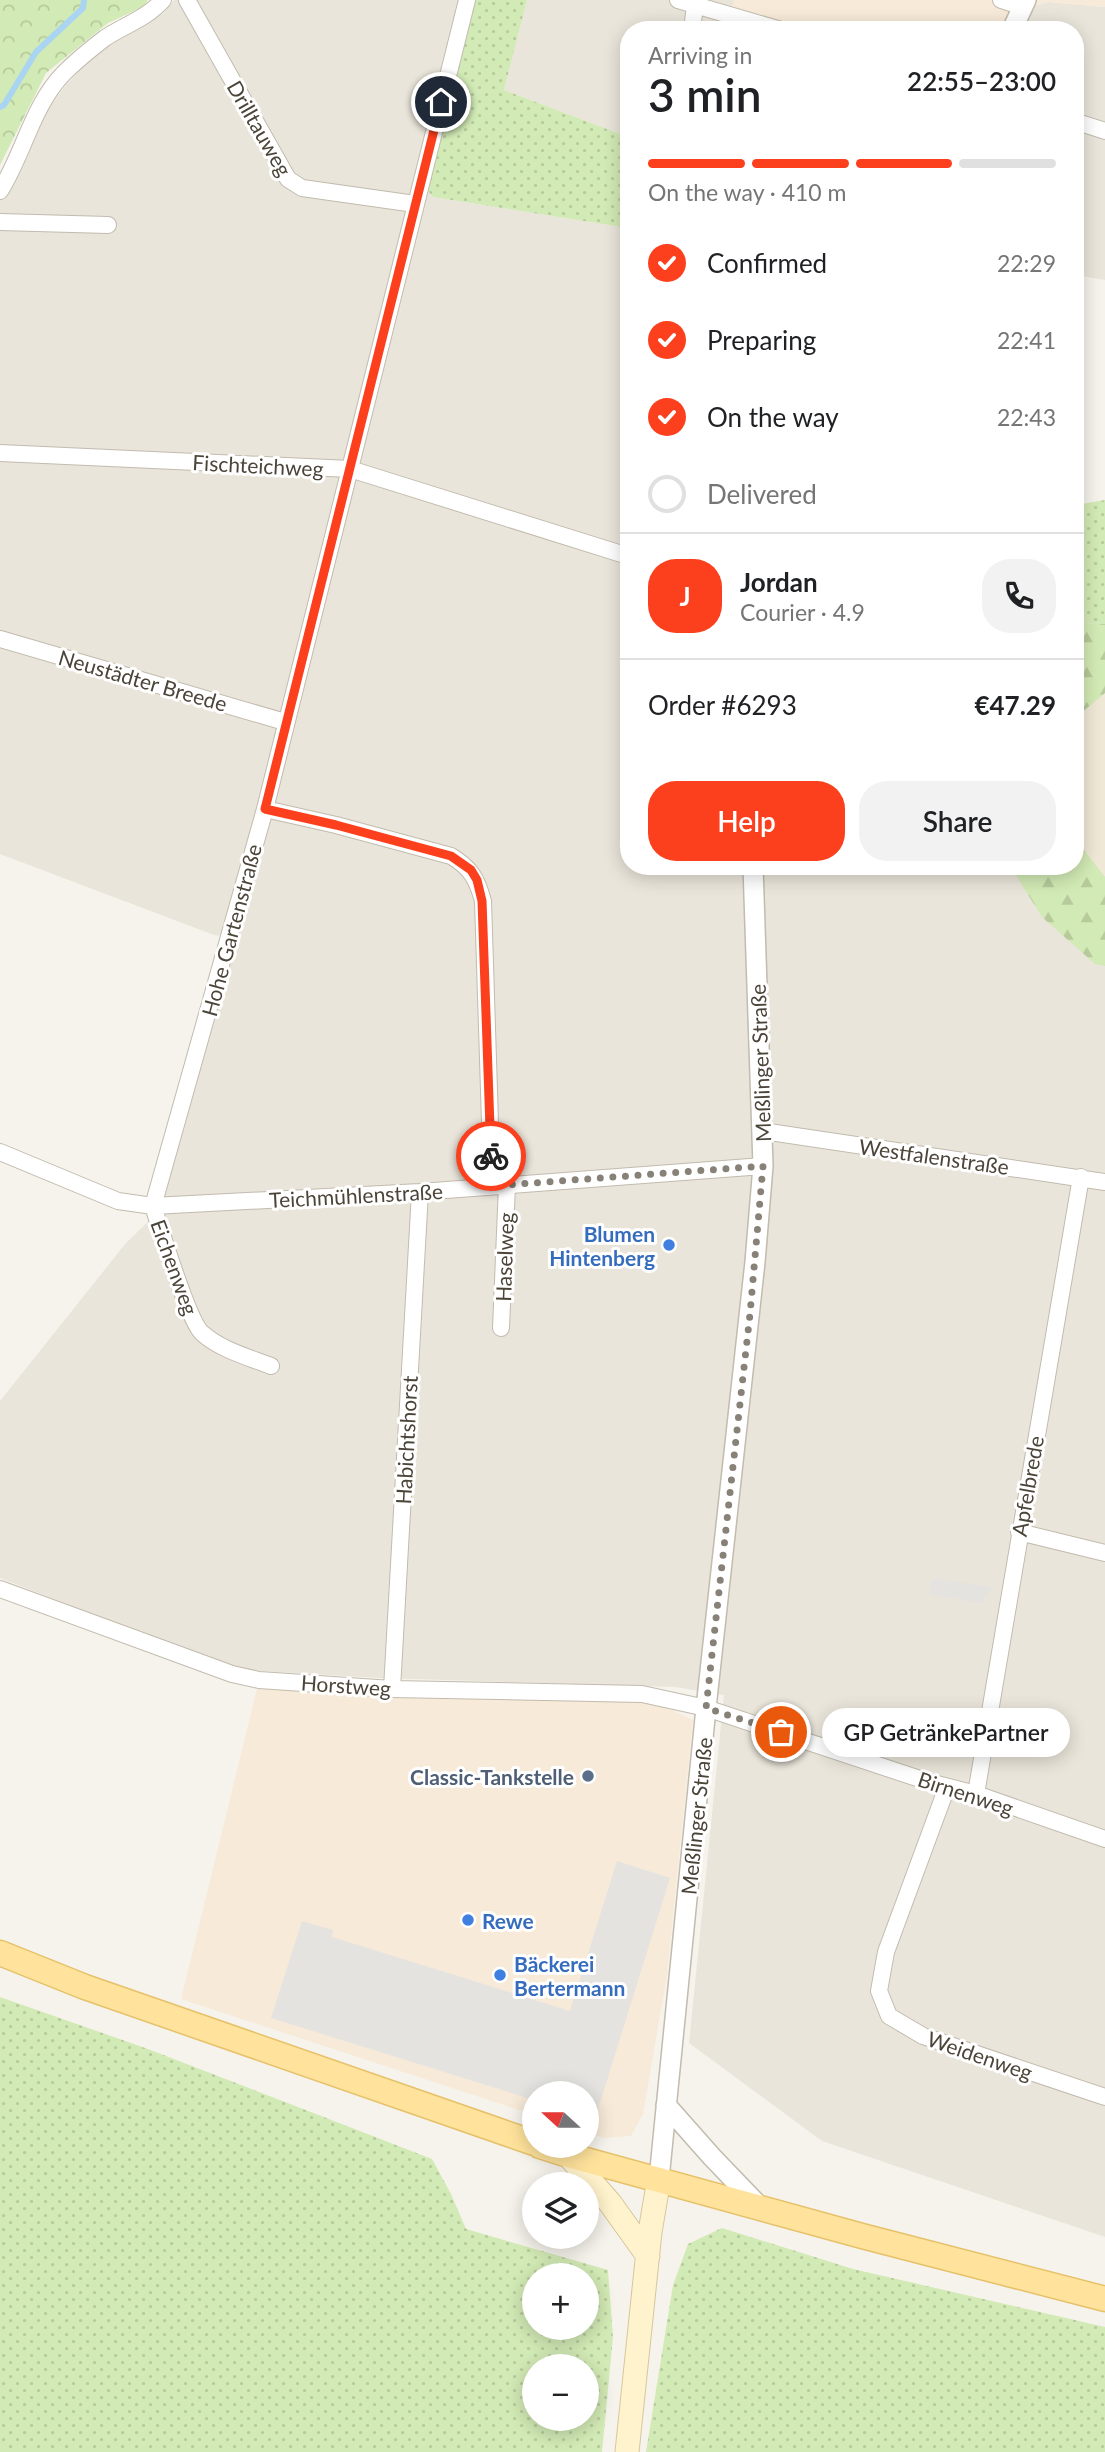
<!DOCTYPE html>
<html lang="en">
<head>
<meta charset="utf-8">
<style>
	body { margin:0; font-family:Lato,sans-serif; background:#f2f2f2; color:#202124; height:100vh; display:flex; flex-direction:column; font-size:26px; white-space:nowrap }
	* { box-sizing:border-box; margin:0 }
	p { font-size:23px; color:#757577 }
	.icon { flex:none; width:38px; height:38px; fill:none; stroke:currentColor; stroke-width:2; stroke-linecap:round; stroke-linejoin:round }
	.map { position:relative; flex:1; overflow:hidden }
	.details { position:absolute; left:620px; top:21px; width:464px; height:854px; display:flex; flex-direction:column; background:#fff; border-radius:28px; box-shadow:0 4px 18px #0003 }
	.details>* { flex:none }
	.needle { width:46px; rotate:291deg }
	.buttons { position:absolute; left:522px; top:2081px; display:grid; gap:14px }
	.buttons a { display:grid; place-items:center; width:77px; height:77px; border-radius:50%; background:#fff; box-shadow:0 4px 18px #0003; font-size:35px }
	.pin { position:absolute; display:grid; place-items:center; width:60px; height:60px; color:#fff; margin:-30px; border:4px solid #fff; border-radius:50%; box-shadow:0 2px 7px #0007 }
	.courier { position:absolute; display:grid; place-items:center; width:70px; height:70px; margin:-35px; border:5px solid #fc3f1d; border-radius:50%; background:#fff; color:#222; box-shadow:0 2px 9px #0007 }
	.bubble { position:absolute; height:49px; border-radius:24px; background:#fff; box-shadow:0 4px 18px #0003; font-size:23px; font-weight:600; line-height:49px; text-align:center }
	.overview em { font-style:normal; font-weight:600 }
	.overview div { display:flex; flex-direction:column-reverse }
	.overview { display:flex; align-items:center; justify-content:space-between; height:119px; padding:0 28px }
	h1 { font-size:46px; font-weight:600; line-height:52px }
	.bar { display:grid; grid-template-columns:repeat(4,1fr); gap:10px 7px; align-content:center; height:84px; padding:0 28px }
	.bar i { height:9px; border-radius:5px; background:#e0e0e0 }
	.bar .on { background:#fc3f1d }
	.bar p { grid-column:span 4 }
	.line { display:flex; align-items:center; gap:18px; padding:0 28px; border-top:2px solid #e0e0e0 }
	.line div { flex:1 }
	.round { display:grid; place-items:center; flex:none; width:74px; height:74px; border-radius:28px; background:#f2f2f2 }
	ol { padding:0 28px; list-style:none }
	li { display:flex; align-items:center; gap:21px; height:77px }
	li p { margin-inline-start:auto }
	li .icon { padding:7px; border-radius:50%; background:#fc3f1d; color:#fff; stroke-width:4 }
	li:last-child { color:#757577 }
	li i { width:38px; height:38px; border:4px solid #e0e0e0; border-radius:50% }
	.action { display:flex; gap:14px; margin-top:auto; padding:14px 28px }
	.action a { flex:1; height:80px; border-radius:28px; background:#fc3f1d; color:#fff; font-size:28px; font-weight:600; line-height:80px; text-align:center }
	.action a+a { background:#f2f2f2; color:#202124 }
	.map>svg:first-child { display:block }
	.residential { fill:#eae5da }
	.commercial { fill:#f7ead8 }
	.education { fill:#efe8d6 }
	.grass { fill:url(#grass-dots); fill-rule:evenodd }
	.forest { fill:url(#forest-firs) }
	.park { fill:url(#park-crowns) }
	.parking { fill:#e5e3e0 }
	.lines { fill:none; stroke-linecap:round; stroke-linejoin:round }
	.stream { stroke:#a9d4f2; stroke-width:6 }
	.minor-casing { stroke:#c2bbae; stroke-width:18 }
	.tertiary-casing { stroke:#c2bbae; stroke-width:22 }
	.secondary-casing { stroke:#d6c79b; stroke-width:25 }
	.primary-casing { stroke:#e6c16a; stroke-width:27 }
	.minor { stroke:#fff; stroke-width:16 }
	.tertiary { stroke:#fff; stroke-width:19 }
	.secondary { stroke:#fff3cd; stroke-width:23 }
	.primary { stroke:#ffe39c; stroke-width:24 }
	.done { stroke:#878178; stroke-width:7; stroke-dasharray:0 12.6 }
	.route { stroke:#fc3f1d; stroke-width:9 }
	.shop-dot { fill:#3f7fe0; stroke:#fff; stroke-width:2.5 }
	.service-dot { fill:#5c6f8a; stroke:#fff; stroke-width:2.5 }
	.labels { text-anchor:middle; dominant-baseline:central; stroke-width:6; stroke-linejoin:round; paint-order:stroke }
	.street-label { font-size:21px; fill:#4b4439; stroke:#fff }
	.shop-label { font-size:21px; font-weight:bold; fill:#366cbe; stroke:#fff; text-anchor:start }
	.service-label { font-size:21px; font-weight:bold; fill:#4e5e75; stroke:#fff; text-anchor:end }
</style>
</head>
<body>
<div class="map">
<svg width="1105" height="2452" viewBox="0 0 1105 2452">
	<defs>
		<pattern id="grass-dots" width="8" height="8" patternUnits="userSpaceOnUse" patternTransform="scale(1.75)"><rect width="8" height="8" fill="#d2eab5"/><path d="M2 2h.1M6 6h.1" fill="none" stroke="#b6ca9c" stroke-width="1.8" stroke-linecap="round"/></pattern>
		<pattern id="forest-firs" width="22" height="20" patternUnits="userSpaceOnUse" patternTransform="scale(1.75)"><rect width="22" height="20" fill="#d2eab5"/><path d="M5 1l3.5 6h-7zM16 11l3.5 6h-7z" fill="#b6ca9c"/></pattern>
		<pattern id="park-crowns" width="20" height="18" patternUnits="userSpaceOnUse" patternTransform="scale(1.75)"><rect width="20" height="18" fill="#d2eab5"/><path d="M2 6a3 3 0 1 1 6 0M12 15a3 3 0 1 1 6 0" fill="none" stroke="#b6ca9c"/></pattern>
	</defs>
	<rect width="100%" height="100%" fill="#f6f3ec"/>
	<path class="residential" d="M 174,0 L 475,0 L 427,191 L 433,197 L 628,228 L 628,866 L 1074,866 L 1075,623 L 1105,624 L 1105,2237 L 822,2141 L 689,2043 L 724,1695 L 675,1687 L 380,1678 L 246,1670 L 219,1663 L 0,1578 L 0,1401 L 126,1243 L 159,1211 L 238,937 L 214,935 L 0,854 L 0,201 L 18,172 L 38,123 L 66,85 L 97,53 L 163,14 Z
		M 527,0 L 734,0 L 733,8 L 804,30 L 628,30 L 628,137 L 504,90 Z
		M 1048,2 L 1105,7 L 1105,280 L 1075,275 L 1074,30 L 1001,30 L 1009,13 Z"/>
	<path class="commercial" d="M 734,0 L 1105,0 L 1105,7 L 1048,2 L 1010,13 L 1001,30 L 804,30 L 732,8 Z
		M 257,1689 L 653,1701 L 693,1720 L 667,1975 L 643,2114 L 631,2136 L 604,2138 L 586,2132 L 586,2093 L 534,2093 L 534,2115 L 181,1999 Z"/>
	<path class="education" d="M 1105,693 L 1105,877 L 1075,839 L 1074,718 Z"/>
	<path class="grass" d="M 475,0 L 527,0 L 504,90 L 628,137 L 628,228 L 433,197 L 427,190 Z
		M 1105,500 L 1105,624 L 1075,623 L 1075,505 Z
		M 0,1997 L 148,2049 L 432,2159 L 451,2194 L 466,2229 L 608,2270 L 613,2337 L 602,2452 L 0,2452 ZM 534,2275 L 586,2275 L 586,2328 L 534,2328 ZM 534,2366 L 586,2366 L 586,2418 L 534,2418 Z
		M 722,2228 L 853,2269 L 1105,2327 L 1105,2452 L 646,2452 L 673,2285 L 688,2244 Z"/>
	<path class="forest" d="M 1074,623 L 1105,624 L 1105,693 L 1075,718 Z
		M 1075,839 L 1105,877 L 1105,966 L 1095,964 L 1042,917 L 1010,866 L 1074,866 Z"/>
	<path class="park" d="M 0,0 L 148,0 L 143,7 L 108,23 L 46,73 L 0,165 Z"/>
	<path class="parking" d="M 932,1578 L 992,1587 L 981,1603 L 929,1595 Z
		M 617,1861 L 670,1878 L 595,2119 L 586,2116 L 586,2093 L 534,2093 L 534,2100 L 271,2018 L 302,1921 L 333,1930 L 332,1937 L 570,2011 Z"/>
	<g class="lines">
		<path class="stream" d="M 0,107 L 4,105 L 36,52 L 83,8 L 84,0"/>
		<g class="minor-casing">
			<path id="minor" d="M 187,0 L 288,179 L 302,188 L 415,204
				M 678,0 L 781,30
				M 1001,0 L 1023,7
				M 692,30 L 695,5
				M 1074,121 L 1105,131
				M 0,191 C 24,153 32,106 64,73 C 76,61 92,48 105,38 C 125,25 147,18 163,0
				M 0,222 L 108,225
				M 0,453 L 350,469 L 628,556
				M 0,639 L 285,722
				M 265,809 L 336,825 L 451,856 C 471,868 477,879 483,901 L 492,1186
				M 762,1131 L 1105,1182
				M 0,1152 L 118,1201 L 153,1206 L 420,1192 L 763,1166
				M 153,1206 L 265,809 L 467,0
				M 153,1206 C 160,1228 189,1322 202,1333 C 221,1350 248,1357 271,1366
				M 501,1328 L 507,1185
				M 1019,1532 L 1105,1553
				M 0,1589 L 232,1674 L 259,1680 L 392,1689 L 642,1694 L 706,1708 L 929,1782 L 976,1794 L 1105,1839
				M 392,1689 L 420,1192
				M 947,1787 L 886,1952 L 879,1991 L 889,2016 L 923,2036 L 1105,2097
				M 976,1794 L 1081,1177"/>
		</g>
		<g class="tertiary-casing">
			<path id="tertiary" d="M 1012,30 L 1026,0
				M 666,2105 L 712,2157 L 760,2207
				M 659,2179 L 706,1708 L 755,1262 L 763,1166 L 753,866"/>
		</g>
		<g class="secondary-casing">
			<path id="secondary" d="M 568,2155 L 610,2203 L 648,2256
				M 627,2452 L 650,2232 L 659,2179"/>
		</g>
		<g class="primary-casing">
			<path id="primary" d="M 0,1953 L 85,1987 L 534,2143
				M 540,2146 L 568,2155 L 862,2236 L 1105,2299"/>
		</g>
		<use href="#minor" class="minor"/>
		<use href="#tertiary" class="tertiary"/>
		<use href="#secondary" class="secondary"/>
		<use href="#primary" class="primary"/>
	</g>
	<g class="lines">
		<path class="done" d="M 491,1156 L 492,1186 L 763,1166 L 750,1314 L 706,1708 L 781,1732"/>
		<path class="route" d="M 441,102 L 265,809 L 336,825 L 451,856 L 471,870 L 477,880 L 482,901 L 491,1156"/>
	</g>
	<g class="shop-dot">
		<circle cx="669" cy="1245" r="7"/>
		<circle cx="468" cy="1920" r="7"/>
		<circle cx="500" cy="1975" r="7"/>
	</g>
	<circle class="service-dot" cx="588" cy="1776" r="7"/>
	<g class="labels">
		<g class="street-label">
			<text transform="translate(260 128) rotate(60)">Drilltauweg</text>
			<text transform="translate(258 465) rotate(3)">Fischteichweg</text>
			<text transform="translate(143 680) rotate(16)">Neustädter Breede</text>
			<text transform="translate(231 930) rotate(-75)">Hohe Gartenstraße</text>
			<text transform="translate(760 1063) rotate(-92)">Meßlinger Straße</text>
			<text transform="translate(934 1156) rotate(8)">Westfalenstraße</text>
			<text transform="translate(356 1195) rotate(-3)">Teichmühlenstraße</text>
			<text transform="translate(504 1257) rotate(-88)">Haselweg</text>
			<text transform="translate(175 1267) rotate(70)">Eichenweg</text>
			<text transform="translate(406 1440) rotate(-87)">Habichtshorst</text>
			<text transform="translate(1027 1486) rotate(-80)">Apfelbrede</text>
			<text transform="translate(346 1685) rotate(4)">Horstweg</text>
			<text transform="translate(966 1793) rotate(18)">Birnenweg</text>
			<text transform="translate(696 1816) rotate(-84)">Meßlinger Straße</text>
			<text transform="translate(980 2055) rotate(19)">Weidenweg</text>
		</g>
		<g class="shop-label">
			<text x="655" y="1233" text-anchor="end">Blumen<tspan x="655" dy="24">Hintenberg</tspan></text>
			<text x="482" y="1920">Rewe</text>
			<text x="514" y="1963">Bäckerei<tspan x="514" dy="24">Bertermann</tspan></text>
		</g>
		<g class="service-label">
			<text x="574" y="1776">Classic-Tankstelle</text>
		</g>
	</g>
</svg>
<div class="buttons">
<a><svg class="needle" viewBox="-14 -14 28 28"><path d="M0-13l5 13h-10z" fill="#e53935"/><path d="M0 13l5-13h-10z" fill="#757577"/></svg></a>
<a><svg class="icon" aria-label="layers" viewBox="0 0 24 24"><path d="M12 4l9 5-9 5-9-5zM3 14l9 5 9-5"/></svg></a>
<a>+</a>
<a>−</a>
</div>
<div class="pin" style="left:781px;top:1732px;background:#ea580c"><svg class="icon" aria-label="bag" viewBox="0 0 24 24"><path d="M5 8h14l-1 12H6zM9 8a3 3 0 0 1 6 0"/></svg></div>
<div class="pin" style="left:441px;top:102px;background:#1f2937"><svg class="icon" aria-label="home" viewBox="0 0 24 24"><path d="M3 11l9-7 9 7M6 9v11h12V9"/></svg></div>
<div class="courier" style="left:491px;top:1156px"><svg class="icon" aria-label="bike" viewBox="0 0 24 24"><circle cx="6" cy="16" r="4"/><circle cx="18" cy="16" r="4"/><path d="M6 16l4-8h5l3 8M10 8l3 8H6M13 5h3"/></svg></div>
<div class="bubble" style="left:822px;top:1708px;width:248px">GP GetränkePartner</div>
<section class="details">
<div class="overview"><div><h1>3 min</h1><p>Arriving in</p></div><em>22:55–23:00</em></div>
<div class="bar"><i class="on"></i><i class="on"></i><i class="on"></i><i></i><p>On the way · 410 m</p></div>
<ol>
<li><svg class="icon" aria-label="check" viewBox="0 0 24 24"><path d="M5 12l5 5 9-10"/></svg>Confirmed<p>22:29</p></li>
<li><svg class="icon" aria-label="check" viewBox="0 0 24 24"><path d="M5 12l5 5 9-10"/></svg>Preparing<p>22:41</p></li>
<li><svg class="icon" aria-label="check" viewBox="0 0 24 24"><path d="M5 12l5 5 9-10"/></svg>On the way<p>22:43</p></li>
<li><i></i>Delivered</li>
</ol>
<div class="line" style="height:126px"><b class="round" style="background:#fc3f1d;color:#fff">J</b><div><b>Jordan</b><p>Courier · 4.9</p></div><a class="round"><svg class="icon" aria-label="phone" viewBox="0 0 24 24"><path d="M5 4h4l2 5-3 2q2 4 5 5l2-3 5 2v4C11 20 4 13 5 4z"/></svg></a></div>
<div class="line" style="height:91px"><div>Order #6293</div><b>€47.29</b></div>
<div class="action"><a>Help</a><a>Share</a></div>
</section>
</div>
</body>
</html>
